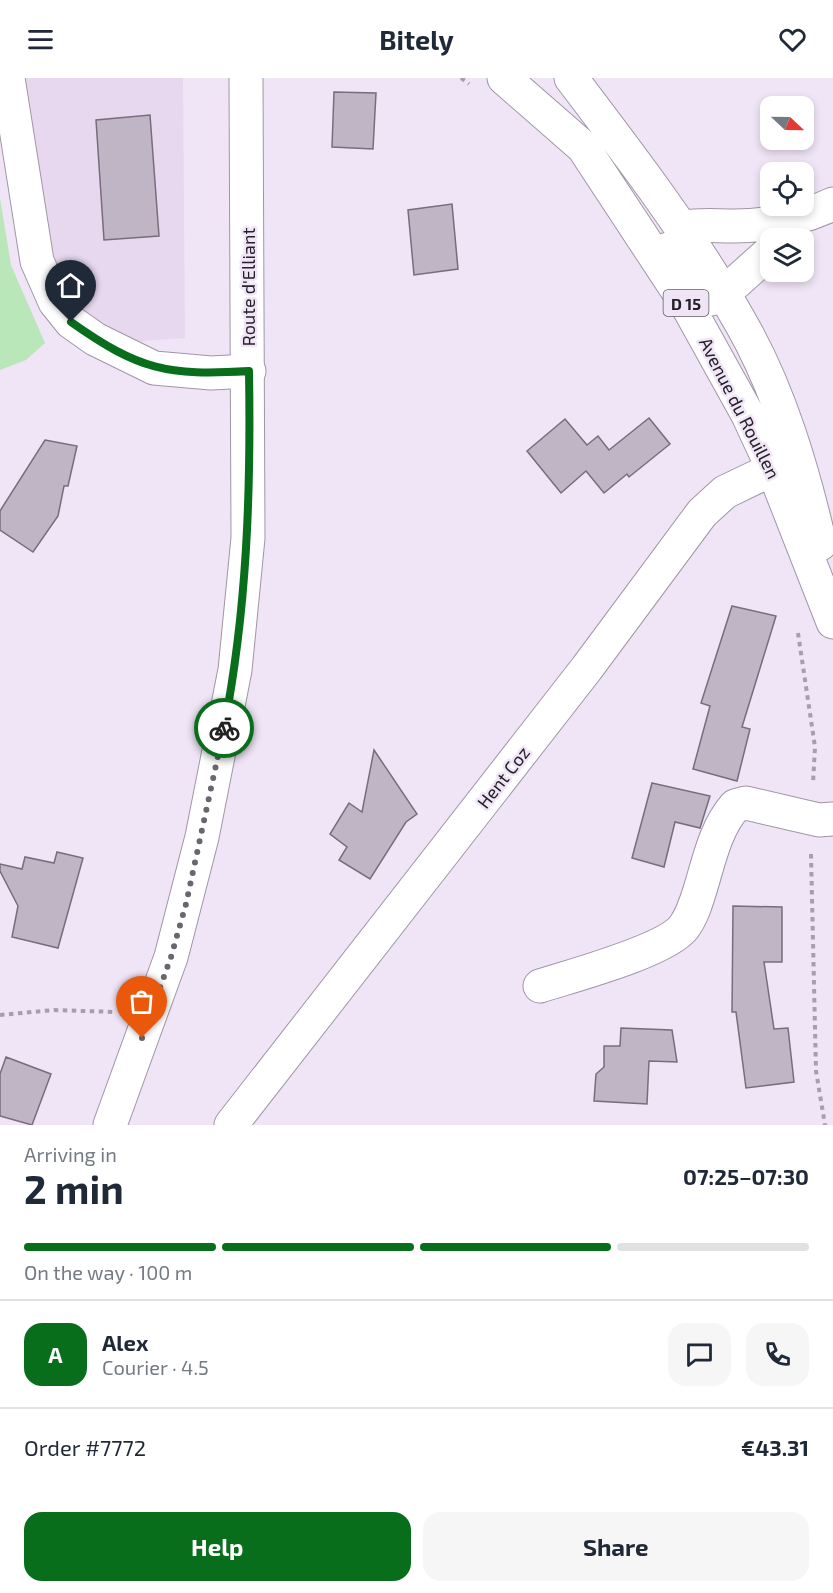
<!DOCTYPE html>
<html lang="en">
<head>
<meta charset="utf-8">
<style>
	body { margin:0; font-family:"Exo 2",sans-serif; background:#f6f6f7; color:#1f2937; height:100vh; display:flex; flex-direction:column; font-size:22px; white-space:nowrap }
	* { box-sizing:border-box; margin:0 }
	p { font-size:20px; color:#747a83 }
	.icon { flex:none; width:33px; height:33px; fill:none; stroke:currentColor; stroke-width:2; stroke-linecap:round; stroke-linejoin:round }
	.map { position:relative; height:1047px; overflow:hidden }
	.details { display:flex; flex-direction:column; background:#fff; flex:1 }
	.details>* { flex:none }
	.needle { width:39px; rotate:112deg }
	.fabs { position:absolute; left:760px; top:18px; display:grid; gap:12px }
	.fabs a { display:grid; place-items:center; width:54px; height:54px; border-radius:12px; background:#fff; box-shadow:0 3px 9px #0003; font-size:30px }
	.pin { position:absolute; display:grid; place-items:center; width:51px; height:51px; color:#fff; margin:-62px -26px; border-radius:50% 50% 50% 0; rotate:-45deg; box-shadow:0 0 6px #0007 }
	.pin .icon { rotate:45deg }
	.courier { position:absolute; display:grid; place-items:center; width:60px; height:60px; margin:-30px; border:4px solid #096e1c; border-radius:50%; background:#fff; color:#222; box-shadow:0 2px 8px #0007 }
	.summary em { font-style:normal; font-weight:700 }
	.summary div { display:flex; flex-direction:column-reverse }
	.summary { display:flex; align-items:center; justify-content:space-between; height:102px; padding:0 24px }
	h1 { font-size:39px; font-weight:700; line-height:45px }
	.bar { display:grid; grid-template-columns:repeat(4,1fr); gap:9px 6px; align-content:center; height:72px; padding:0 24px }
	.bar i { height:8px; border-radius:4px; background:#e0e1e3 }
	.bar .active { background:#096e1c }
	.bar p { grid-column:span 4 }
	.line { display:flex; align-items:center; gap:15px; padding:0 24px; border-top:2px solid #e0e1e3 }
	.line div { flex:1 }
	.round { display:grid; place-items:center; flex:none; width:63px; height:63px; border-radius:18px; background:#f6f6f7 }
	.primary-button { display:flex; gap:12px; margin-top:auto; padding:12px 24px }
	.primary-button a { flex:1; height:69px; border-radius:18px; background:#096e1c; color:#fff; font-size:24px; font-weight:700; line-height:69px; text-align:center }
	.primary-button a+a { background:#f6f6f7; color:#1f2937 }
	header { display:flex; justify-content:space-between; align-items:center; height:78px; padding:0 24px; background:#fff; font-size:27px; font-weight:700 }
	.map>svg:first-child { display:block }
	.built { fill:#e7d8f0 }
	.green { fill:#bae7ba }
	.building { fill:#bfb5c5; stroke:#776d7c; stroke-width:1.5 }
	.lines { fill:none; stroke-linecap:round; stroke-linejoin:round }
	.minor-casing { stroke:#a096a6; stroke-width:35 }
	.tertiary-casing { stroke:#a096a6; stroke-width:35 }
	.primary-casing { stroke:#a096a6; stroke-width:35 }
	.path { stroke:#a79eac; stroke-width:4; stroke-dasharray:4.5 4.5; stroke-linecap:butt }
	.minor { stroke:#fff; stroke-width:33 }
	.tertiary { stroke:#fff; stroke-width:33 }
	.primary { stroke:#fff; stroke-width:33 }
	.done { stroke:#6b656f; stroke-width:6; stroke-dasharray:0 10.8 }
	.route { stroke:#096e1c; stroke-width:8 }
	.labels { text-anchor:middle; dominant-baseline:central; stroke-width:5; stroke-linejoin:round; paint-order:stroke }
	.shield { fill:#f0e5f6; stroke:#615b64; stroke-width:1.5 }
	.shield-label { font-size:16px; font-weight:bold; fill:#242026 }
	.street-label { font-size:18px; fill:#242026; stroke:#f0e5f6 }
</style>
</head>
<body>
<header><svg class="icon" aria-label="menu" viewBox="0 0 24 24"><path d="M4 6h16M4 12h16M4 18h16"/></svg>Bitely<svg class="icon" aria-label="heart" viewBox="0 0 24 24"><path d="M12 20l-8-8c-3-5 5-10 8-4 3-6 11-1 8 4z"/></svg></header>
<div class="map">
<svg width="833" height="1047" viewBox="0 0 833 1047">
	<rect width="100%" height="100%" fill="#f0e5f6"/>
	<path class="built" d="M 25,0 L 183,0 L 185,260 L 130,264 L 95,246 L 53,190 Z"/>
	<path class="green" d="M 0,120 L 11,187 L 45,265 L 26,282 L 0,292 Z"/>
	<path class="building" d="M 334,14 L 376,15 L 373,71 L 332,69 Z
		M 150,37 L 159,158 L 104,162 L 96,42 Z
		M 452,126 L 458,191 L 414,197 L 408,132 Z
		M 649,340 L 670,366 L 629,399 L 627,396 L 604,415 L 586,393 L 561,415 L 527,373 L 565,341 L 587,367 L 598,358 L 609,372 Z
		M 45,362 L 77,368 L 68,408 L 64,408 L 58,438 L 33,474 L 0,452 L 0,433 Z
		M 732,528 L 776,538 L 742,649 L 750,651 L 737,703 L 693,691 L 710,628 L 701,625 Z
		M 374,672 L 417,736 L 406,744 L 370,801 L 339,782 L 347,769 L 330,756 L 349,725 L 362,734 Z
		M 652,705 L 710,718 L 700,750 L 675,744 L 664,789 L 632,780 Z
		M 57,774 L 83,780 L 58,870 L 12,859 L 18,828 L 0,793 L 0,786 L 22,791 L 25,779 L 54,785 Z
		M 733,828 L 782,829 L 782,884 L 764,884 L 774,951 L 788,950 L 794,1004 L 746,1010 L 736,934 L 732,934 Z
		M 621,950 L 672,952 L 677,984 L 649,983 L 647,1026 L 594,1023 L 596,996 L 604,989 L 604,968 L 620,968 Z
		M 6,979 L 51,996 L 32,1047 L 0,1038 L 0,996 Z"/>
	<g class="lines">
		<g class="minor-casing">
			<path id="minor" d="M 8,0 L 37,183 L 55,224 L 71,244 L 95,261 L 154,290 L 211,295 L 249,293
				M 681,149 C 698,147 712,147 728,148 C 764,149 801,141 833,126
				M 668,171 L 700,216 L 711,221 L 723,216 L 771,173
				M 540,908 C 571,898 666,873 684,849 C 692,838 696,825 700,812 C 709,783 715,751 735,728 L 746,725 L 819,742 L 833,741
				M 231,1047 L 587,590 L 702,435 L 725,414 L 796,380"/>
		</g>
		<g class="tertiary-casing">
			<path id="tertiary" d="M 110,1047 L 171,879 L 202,759 L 235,592 L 248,460 L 246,0"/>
		</g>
		<g class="primary-casing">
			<path id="primary" d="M 504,0 L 583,69 L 687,227 L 748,337 L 773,391 L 833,544
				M 571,0 C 632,80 693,160 742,247 C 780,314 803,392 820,466"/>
		</g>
		<path class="path" d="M 461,0 L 469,6
			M 798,555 L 815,669 L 813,705
			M 811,776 L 816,993 L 825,1047
			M 0,937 L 54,932 L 115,934"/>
		<use href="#minor" class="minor"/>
		<use href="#tertiary" class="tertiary"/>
		<use href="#primary" class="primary"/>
	</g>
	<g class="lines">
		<path class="done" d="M 142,960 L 171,879 L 186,826 L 224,650"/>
		<path class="route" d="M 71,244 C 139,292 167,298 249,293 C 251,414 247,531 224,650"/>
	</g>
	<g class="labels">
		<rect class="shield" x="663.5" y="212" width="45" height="26" rx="4.5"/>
		<g class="shield-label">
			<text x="686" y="225">D 15</text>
		</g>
		<g class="street-label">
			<text transform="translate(248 209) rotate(-90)">Route d'Elliant</text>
			<text transform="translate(740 330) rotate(63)">Avenue du Rouillen</text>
			<text transform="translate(503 699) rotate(-52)">Hent Coz</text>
		</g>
	</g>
</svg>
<div class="fabs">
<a><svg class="needle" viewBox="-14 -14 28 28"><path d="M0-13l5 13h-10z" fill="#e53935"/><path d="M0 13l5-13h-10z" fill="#747a83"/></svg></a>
<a><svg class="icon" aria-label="locate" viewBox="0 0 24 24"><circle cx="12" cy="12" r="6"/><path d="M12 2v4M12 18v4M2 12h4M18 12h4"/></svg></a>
<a><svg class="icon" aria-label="layers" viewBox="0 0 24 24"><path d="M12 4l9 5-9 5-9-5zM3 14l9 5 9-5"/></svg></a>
</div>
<div class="pin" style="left:142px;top:960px;background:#ea580c"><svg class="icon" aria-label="bag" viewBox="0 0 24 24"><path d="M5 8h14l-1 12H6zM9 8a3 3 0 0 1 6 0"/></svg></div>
<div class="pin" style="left:71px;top:244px;background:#1f2937"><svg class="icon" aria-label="home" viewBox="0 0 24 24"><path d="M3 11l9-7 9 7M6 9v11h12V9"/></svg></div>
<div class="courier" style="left:224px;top:650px"><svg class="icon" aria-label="bike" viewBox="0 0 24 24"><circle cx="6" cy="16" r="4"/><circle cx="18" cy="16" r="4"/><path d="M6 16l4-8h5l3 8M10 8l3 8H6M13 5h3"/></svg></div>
</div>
<section class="details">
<div class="summary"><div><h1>2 min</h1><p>Arriving in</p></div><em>07:25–07:30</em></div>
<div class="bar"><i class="active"></i><i class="active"></i><i class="active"></i><i></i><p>On the way · 100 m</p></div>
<div class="line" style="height:108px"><b class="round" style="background:#096e1c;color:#fff">A</b><div><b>Alex</b><p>Courier · 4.5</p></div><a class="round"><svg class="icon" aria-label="chat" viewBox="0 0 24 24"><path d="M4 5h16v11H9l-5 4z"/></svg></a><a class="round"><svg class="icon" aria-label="phone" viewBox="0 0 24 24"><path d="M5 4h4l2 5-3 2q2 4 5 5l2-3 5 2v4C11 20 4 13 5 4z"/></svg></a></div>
<div class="line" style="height:78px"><div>Order #7772</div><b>€43.31</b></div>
<div class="primary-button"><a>Help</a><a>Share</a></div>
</section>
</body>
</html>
